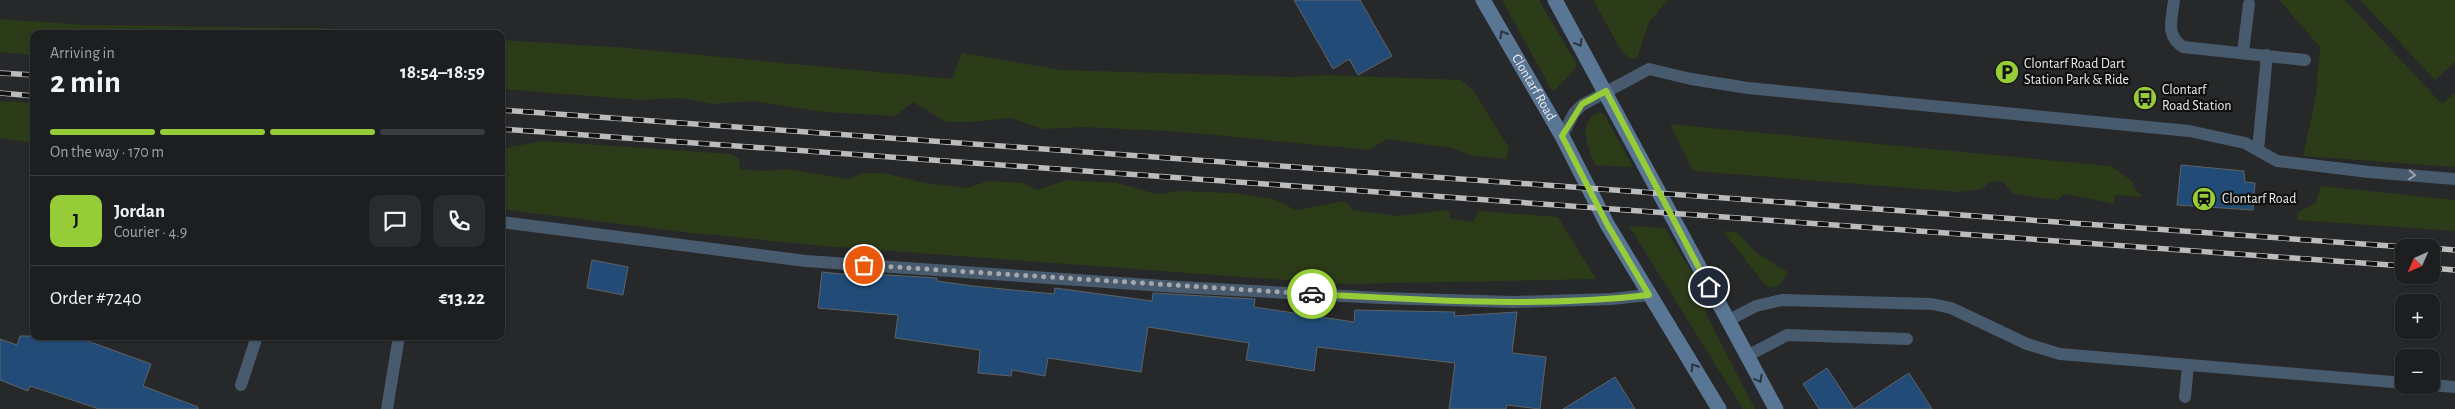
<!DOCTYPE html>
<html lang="en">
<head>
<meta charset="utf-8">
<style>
	body { margin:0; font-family:"Alegreya Sans",sans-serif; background:#292b2d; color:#f1f3f6; height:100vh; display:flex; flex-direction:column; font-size:19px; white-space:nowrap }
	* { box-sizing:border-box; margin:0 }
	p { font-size:16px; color:#a0a2a5 }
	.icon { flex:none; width:28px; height:28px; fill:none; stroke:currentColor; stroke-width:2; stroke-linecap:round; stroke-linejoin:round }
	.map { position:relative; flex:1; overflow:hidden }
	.side { position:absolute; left:30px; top:30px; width:475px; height:310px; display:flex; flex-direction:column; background:#1c1e20; border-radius:10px; box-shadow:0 1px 4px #0004,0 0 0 1px #3a3c3e }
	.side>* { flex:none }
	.needle { width:32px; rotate:225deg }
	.fabs { position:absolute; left:2395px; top:239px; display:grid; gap:10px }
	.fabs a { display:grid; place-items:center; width:45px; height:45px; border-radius:10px; background:#1c1e20; box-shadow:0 1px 4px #0004,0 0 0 1px #3a3c3e; font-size:25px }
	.pin { position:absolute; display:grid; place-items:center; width:42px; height:42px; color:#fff; margin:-21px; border:2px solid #fff; border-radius:50%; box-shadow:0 1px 5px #0007 }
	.courier { position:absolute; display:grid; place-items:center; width:50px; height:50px; margin:-25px; border:4px solid #97cc39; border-radius:50%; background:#fff; color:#222; box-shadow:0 1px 6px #0007 }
	.summary em { font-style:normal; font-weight:700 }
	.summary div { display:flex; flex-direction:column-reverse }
	.summary { display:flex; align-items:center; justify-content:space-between; height:85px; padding:0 20px }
	h1 { font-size:32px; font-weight:700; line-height:38px }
	.bar { display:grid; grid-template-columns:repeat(4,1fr); gap:8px 5px; align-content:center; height:60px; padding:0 20px }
	.bar i { height:6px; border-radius:4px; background:#3a3c3e }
	.bar .selected { background:#97cc39 }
	.bar p { grid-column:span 4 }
	.line { display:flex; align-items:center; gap:12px; padding:0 20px; border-top:1px solid #3a3c3e }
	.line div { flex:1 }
	.round { display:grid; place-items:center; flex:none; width:52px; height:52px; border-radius:10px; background:#292b2d }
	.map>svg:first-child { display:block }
	.green { fill:#2c3b18 }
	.building { fill:#224c77; stroke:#606264 }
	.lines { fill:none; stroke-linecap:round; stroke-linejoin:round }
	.service { stroke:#485a6d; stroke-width:12 }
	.secondary { stroke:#597694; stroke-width:15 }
	.rail-casing { stroke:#bbbcbe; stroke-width:5.5 }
	.rail { stroke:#101011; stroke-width:4; stroke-dasharray:11; stroke-linecap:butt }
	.oneway { stroke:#2a343f }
	.oneway2 { stroke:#9aa3ae }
	.done { stroke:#a6a7a9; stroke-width:5; stroke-dasharray:0 9 }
	.route { stroke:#97cc39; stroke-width:6 }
	.labels { text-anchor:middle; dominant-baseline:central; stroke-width:4.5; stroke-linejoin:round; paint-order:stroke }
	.poi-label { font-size:14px; fill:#ebecee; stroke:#101011; text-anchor:start }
	.street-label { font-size:14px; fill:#ebecee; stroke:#101011 }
</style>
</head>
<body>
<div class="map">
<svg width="2455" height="409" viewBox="0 0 2455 409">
	<rect width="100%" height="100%" fill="#26282a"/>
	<path class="green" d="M 1502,0 L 1539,0 L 1576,63 L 1576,68 L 1555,90 L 1551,89 Z
		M 1593,0 L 1668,0 L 1649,22 L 1637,58 L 1630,59 L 1622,52 Z
		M 2279,0 L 2345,0 L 2442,104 L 2455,93 L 2455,167 L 2303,156 L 2316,96 L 2320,47 Z
		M 2360,0 L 2455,0 L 2455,62 L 2435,80 Z
		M 0,19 L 85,25 L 321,28 L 407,34 L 34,34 L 34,55 L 0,52 Z
		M 501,40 L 616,47 L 952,79 L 962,53 L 1061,70 L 1293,77 L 1326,75 L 1461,80 L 1473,90 L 1509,148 L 1506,159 L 1469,155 L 1452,148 L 1386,139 L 1370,150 L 1182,132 L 1085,127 L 1043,129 L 1011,118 L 973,122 L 946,122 L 913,102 L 895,116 L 824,112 L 753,101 L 712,104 L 683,98 L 639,100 L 501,89 Z
		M 0,101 L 34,103 L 34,143 L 0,138 Z
		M 1600,112 L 1605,116 L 1633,167 L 1595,165 C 1588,148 1576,121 1600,112 Z
		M 1670,124 L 2111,166 L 2133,182 L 2133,187 L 2143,197 L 2115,195 L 2114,204 L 2065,194 L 2057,200 L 2014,194 L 2003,182 L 1991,181 L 1982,189 L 1959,192 L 1693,171 Z
		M 541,141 L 732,154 L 739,159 L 740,169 L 765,171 L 788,169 L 849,179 L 862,173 L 883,173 L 926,183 L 967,188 L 988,181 L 1023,183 L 1037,190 L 1067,180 L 1117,183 L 1157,194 L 1180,191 L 1236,193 L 1273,199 L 1296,210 L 1345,201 L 1353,210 L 1398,216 L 1448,210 L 1451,219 L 1473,222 L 1479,211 L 1558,217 L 1596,279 L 1349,284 L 1270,279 L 823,246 L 683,232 L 501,209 L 501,149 Z
		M 2321,186 L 2455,200 L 2455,231 L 2297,220 L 2297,213 L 2316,202 Z
		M 1629,226 L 1665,228 L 1692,273 L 1709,320 L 1755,409 L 1743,409 Z
		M 1723,231 L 1737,232 L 1755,252 L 1788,272 L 1779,286 L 1772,288 L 1765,285 Z"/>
	<path class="building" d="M 1294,0 L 1360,0 L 1392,56 L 1358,75 L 1349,59 L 1333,69 Z
		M 2181,165 L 2244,171 L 2245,182 L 2255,183 L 2253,210 L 2177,205 Z
		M 592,260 L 628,267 L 623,295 L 587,288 Z
		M 822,272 L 870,277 L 871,274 L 937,278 L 937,281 L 973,286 L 1054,294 L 1055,288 L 1152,301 L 1153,293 L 1255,299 L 1254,307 L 1354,322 L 1355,310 L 1455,312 L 1454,316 L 1517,312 L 1512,353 L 1546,357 L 1540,409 L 1507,405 L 1506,409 L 1449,409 L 1455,363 L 1317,347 L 1314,371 L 1246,360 L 1249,343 L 1148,327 L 1141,372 L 1048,358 L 1045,376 L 1012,370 L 1011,376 L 978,373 L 980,350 L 895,338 L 898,315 L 818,308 Z
		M 20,336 L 74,336 L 151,364 L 143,386 L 198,407 L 198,409 L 99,409 L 30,386 L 28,391 L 0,380 L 0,339 L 17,345 Z
		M 1827,368 L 1854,409 L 1819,409 L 1803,384 Z
		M 1909,373 L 1932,409 L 1854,409 L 1895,382 Z
		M 1615,377 L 1635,409 L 1563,409 Z"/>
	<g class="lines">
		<path class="service" d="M 2174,0 C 2172,19 2165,35 2183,47 L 2305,60
			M 2243,52 L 2249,4
			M 1562,136 L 1574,113 L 1582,105 L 1649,69 L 1691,79 L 1748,88 L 2189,131 L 2245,143 L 2277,161 L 2369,172 L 2455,179
			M 2258,150 L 2267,55
			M 501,222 L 806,261 L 1178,287 L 1381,298 L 1513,302 L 1611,299 L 1649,295
			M 1727,321 L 1756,306 L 1782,300 L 1932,304 L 1951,308 L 2027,344 L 2060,354 L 2404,383
			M 1747,356 L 1787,335 L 1907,339
			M 241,385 L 257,336
			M 2431,385 L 2455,387
			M 2185,397 L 2188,365
			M 387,409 L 399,336"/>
		<g class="secondary">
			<path id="s1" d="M 1483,0 L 1562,136 L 1607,224 L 1719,409"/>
			<path d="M 1555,0 L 1776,409"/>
		</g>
		<g class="rail-casing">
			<path id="rail" d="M 0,73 L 34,75
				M 0,93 L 34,96
				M 501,110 L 2419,248
				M 501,129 L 2404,266
				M 2431,248 L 2455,250
				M 2431,268 L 2455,270"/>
		</g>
		<use href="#rail" class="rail"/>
	</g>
	<defs><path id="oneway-chevron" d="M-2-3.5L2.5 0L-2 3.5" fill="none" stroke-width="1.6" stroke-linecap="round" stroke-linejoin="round" transform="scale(1.25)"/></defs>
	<g class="oneway">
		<use href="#oneway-chevron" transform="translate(1503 34) rotate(-120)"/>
		<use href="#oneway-chevron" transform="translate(1579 43) rotate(61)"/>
		<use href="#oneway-chevron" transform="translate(1694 367) rotate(-122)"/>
		<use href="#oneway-chevron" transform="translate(1759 379) rotate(61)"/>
	</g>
	<use class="oneway2" href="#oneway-chevron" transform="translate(2412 175) rotate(4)"/>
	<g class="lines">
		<path class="done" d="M 864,265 L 1312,294"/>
		<path class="route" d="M 1312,294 C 1424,300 1538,308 1649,295 L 1607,224 L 1562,136 L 1582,104 L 1606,91 L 1709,287"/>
	</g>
	<defs>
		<g id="parking-disc" transform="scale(1.25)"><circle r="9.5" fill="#97cc39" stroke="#101011"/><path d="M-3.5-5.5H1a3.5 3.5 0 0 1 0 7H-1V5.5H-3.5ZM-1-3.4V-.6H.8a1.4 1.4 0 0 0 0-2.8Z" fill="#111"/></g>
		<g id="bus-disc" transform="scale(1.25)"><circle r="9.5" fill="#97cc39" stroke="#101011"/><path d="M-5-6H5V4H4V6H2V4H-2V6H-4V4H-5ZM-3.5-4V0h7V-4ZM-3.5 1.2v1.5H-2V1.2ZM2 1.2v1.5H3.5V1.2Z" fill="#111"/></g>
		<g id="station-disc" transform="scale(1.25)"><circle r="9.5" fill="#97cc39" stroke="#101011"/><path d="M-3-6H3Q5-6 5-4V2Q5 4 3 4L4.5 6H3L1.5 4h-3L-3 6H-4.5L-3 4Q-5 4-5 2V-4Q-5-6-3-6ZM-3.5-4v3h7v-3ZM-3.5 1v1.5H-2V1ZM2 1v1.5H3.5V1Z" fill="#111"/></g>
	</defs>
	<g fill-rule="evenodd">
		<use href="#parking-disc" x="2007" y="72"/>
		<use href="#bus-disc" x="2145" y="98"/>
		<use href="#station-disc" x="2204" y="199"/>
	</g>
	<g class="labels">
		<g class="poi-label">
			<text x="2024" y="64">Clontarf Road Dart<tspan x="2024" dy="16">Station Park &amp; Ride</tspan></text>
			<text x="2162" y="90">Clontarf<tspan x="2162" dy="16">Road Station</tspan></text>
			<text x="2222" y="199">Clontarf Road</text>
		</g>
		<g class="street-label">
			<text stroke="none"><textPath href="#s1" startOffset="101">Clontarf Road</textPath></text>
		</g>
	</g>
</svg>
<div class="fabs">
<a><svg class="needle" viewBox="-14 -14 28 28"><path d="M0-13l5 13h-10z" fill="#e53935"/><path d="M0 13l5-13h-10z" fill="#a0a2a5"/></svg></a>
<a>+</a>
<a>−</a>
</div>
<div class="pin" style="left:864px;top:265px;background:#ea580c"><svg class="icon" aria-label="bag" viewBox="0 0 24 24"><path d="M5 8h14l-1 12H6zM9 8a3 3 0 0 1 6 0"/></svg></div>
<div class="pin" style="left:1709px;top:287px;background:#1f2937"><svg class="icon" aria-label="home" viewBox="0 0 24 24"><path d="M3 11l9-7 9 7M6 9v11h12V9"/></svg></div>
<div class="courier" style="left:1312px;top:294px"><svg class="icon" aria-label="car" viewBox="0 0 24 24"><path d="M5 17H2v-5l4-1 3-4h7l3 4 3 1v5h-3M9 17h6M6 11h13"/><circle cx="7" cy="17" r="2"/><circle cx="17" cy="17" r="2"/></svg></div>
<section class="side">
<div class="summary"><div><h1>2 min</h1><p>Arriving in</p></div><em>18:54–18:59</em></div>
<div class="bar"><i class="selected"></i><i class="selected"></i><i class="selected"></i><i></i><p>On the way · 170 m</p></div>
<div class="line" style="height:90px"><b class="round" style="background:#97cc39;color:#111">J</b><div><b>Jordan</b><p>Courier · 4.9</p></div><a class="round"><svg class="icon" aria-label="chat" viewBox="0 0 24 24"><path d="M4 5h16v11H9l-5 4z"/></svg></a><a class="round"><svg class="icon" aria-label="phone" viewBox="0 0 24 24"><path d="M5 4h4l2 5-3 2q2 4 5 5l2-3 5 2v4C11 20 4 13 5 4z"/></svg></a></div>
<div class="line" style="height:65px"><div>Order #7240</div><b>€13.22</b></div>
</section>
</div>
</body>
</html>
